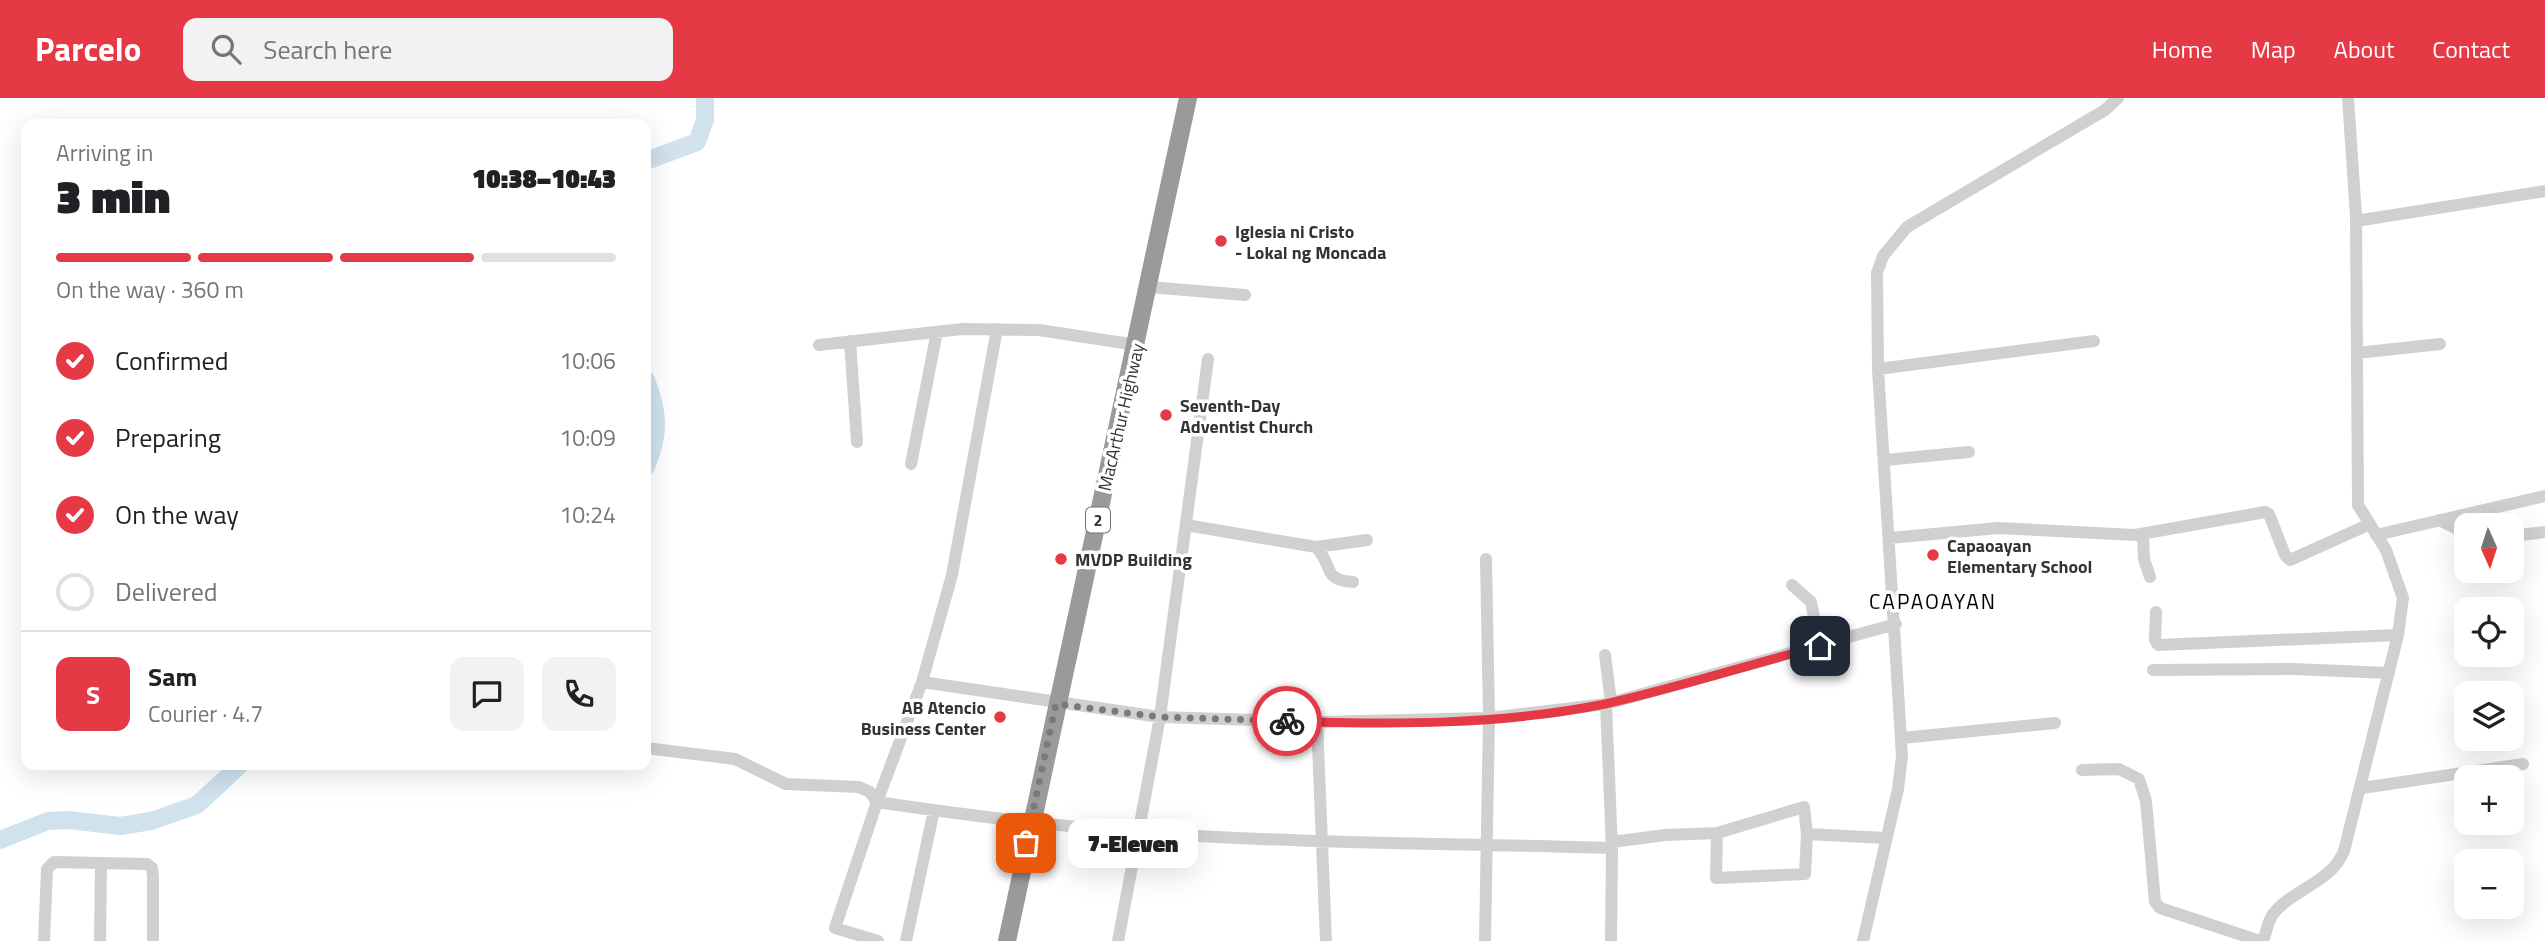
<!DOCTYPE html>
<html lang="en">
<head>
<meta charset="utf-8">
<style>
	body { margin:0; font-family:"Titillium Web",sans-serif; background:#f2f2f2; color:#202124; height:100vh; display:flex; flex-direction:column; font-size:26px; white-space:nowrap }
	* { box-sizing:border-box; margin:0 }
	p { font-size:23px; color:#757577 }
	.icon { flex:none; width:38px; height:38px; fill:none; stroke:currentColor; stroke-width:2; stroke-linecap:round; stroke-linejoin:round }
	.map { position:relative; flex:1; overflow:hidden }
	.panel { position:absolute; left:21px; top:21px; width:630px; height:651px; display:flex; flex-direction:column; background:#fff; border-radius:14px; box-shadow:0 7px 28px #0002 }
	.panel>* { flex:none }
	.needle { width:46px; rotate:177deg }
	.controls { position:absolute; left:2454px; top:415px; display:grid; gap:14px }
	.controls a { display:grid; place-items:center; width:70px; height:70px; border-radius:14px; background:#fff; box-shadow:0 7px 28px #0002; font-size:35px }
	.pin { position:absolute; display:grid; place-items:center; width:60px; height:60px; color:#fff; margin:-30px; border-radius:14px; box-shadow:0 4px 10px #0006 }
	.courier { position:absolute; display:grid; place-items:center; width:70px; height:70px; margin:-35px; border:5px solid #e63946; border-radius:50%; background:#fff; color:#222; box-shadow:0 2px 9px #0007 }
	.bubble { position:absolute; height:49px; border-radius:14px; background:#fff; box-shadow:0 7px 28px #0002; font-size:23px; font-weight:800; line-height:49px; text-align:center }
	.summary em { font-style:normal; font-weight:800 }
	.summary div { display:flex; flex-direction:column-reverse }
	.summary { display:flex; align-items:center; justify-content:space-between; height:119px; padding:0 35px }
	h1 { font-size:46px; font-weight:800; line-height:52px }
	.bar { display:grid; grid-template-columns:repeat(4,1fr); gap:10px 7px; align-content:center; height:84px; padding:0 35px }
	.bar i { height:9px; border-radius:5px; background:#e0e0e0 }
	.bar .selected { background:#e63946 }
	.bar p { grid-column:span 4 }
	.line { display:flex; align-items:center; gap:18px; padding:0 35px; border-top:2px solid #e0e0e0 }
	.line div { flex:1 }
	.round { display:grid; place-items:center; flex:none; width:74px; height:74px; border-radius:14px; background:#f2f2f2 }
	ol { padding:0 35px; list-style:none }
	li { display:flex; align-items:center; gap:21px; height:77px }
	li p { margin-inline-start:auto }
	li .icon { padding:7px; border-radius:50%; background:#e63946; color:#fff; stroke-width:4 }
	li:last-child { color:#757577 }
	li i { width:38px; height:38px; border:4px solid #e0e0e0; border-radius:50% }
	header { display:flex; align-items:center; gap:42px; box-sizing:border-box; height:98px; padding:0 35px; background:#e63946; color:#fff }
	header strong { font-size:33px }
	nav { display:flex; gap:38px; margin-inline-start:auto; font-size:24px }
	.search { width:490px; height:63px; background:#f2f2f2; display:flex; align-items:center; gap:18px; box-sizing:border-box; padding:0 24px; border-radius:14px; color:#757577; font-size:26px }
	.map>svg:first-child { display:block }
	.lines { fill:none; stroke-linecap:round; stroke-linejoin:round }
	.river { stroke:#cfe2ee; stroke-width:18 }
	.minor { stroke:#d0d0d0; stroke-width:12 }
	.highway { stroke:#9a9a9a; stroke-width:18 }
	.done { stroke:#7a7a7a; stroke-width:7; stroke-dasharray:0 12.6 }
	.route { stroke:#e63946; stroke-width:9 }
	.poi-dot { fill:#e63946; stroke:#fff; stroke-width:2.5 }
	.labels { text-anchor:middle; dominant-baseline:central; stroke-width:7; stroke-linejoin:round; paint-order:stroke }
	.shield { fill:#fff; stroke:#707070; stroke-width:2 }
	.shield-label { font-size:16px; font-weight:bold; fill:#333 }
	.poi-label { font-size:18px; font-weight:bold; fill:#333; stroke:#fff; text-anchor:start }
	.street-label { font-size:18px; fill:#333; stroke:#fff }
	.quarter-label { font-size:21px; letter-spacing:2px; fill:#000; stroke:#fff }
</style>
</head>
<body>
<header>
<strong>Parcelo</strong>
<div class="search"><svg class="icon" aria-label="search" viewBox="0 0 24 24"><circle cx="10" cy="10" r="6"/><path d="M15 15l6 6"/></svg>Search here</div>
<nav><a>Home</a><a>Map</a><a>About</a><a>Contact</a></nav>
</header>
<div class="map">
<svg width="2545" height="843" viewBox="0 0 2545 843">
	<rect width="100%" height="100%" fill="#fff"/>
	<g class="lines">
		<path class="river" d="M 646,63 L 697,44 L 705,22 L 705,0
			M 646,282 C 659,316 660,335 646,369
			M 0,742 L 48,723 L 69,722 L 120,728 L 151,723 L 197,707 L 240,667"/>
		<path class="minor" d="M 2356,123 L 2545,93
			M 1149,189 L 1245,197
			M 850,243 L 857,344
			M 819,247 L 962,231 L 1039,232 L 1137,247
			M 2357,255 L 2440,246
			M 1878,271 L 2094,243
			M 1885,362 L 1969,354
			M 911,366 L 937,234
			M 2439,422 L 2455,430 L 2466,431
			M 1186,427 L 1316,449 L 1367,442
			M 2143,437 L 2144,461 L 2150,479
			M 2376,437 L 2545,398
			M 2511,438 L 2545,434
			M 1890,440 L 1998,430 L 2135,437 L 2265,414 L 2269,416 L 2285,457 L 2290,462 L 2370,426
			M 1316,449 C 1334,467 1321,482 1353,484
			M 1792,487 L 1811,504 L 1820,548
			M 2156,514 L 2155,542 L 2158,547 L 2398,537
			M 1605,557 L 1611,604
			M 2153,572 L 2293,571 L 2389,575
			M 922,584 L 1160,619 L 1317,624 L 1489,620 L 1606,606 L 1896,526
			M 1606,606 L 1612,750 L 1611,843
			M 1317,624 L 1326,843
			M 1902,640 L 2055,625
			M 646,650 L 735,661 L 786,686 L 859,689 L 870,694 L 877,704 C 964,717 1052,728 1140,734 C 1297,746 1455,745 1612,750
			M 2082,672 L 2119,671 L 2139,681 L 2146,703 L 2155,804 L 2160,810 L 2260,843
			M 2362,690 L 2523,666
			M 1807,736 L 1804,709 L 1717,735 L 1716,780 L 1805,776 L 1807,736 L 1885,740
			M 1612,744 L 1665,737 L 1717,735
			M 44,843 L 47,771 L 54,764 L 147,766 L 152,770 L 153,779 L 153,843
			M 100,843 L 101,765
			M 878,843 L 835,830 L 877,704 L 922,584 L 952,477 L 997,231
			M 906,843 L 934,712
			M 1118,843 L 1160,619 L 1208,261
			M 1485,843 L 1489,620 L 1486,461
			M 1863,843 L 1898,691 L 1902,658 L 1878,271 L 1877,175 L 1883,158 L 1907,129 L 2105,12 L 2118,0
			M 2263,843 C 2266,835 2268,823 2273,816 C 2294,790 2331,785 2344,753 L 2398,537 L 2403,500 L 2386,452 L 2358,407 L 2356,118 L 2348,0"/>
		<path class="highway" d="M 1007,843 L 1188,0"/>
	</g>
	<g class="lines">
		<path class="done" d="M 1026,745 L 1056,606 L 1160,619 L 1287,623"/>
		<path class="route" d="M 1287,623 C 1391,627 1502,627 1605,606 C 1677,590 1748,567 1820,548"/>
	</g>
	<g class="poi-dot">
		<circle cx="1221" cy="143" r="7"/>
		<circle cx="1166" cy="317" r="7"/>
		<circle cx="1933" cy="457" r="7"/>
		<circle cx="1061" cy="461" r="7"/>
		<circle cx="1000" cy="619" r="7"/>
	</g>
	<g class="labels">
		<rect class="shield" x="1086" y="409.5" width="24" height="25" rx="5"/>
		<g class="shield-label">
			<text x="1098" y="422">2</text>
		</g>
		<g class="poi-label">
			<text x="1235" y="133">Iglesia ni Cristo<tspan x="1235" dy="21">- Lokal ng Moncada</tspan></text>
			<text x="1180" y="307">Seventh-Day<tspan x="1180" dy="21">Adventist Church</tspan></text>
			<text x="1947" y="447">Capaoayan<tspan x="1947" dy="21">Elementary School</tspan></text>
			<text x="1075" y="461">MVDP Building</text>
			<text x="986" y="609" text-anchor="end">AB Atencio<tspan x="986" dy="21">Business Center</tspan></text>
		</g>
		<g class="street-label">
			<text transform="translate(1121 319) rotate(-77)">MacArthur Highway</text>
		</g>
		<g class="quarter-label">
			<text x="1933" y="503">CAPAOAYAN</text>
		</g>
	</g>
</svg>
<div class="controls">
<a><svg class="needle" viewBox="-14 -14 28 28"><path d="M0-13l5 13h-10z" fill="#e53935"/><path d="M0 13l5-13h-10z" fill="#757577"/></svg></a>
<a><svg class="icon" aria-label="locate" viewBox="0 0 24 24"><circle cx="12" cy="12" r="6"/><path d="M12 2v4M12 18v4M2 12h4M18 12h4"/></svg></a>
<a><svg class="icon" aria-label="layers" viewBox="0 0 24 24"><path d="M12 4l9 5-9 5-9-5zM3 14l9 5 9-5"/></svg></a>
<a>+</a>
<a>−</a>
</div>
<div class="pin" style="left:1026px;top:745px;background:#ea580c"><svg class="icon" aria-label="bag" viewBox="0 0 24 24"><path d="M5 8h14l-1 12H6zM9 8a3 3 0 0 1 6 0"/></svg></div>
<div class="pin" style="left:1820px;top:548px;background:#1f2937"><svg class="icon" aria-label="home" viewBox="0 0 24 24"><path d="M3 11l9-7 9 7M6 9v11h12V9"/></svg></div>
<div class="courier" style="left:1287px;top:623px"><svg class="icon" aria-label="bike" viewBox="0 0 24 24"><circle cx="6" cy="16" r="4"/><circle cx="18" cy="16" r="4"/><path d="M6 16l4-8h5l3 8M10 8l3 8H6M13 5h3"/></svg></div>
<div class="bubble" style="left:1068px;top:721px;width:130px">7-Eleven</div>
<section class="panel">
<div class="summary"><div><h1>3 min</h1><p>Arriving in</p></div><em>10:38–10:43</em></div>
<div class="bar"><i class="selected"></i><i class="selected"></i><i class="selected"></i><i></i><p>On the way · 360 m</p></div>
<ol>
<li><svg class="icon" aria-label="check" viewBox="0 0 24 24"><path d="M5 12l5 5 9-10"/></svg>Confirmed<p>10:06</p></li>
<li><svg class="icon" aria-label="check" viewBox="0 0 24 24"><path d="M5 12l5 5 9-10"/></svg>Preparing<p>10:09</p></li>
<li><svg class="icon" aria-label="check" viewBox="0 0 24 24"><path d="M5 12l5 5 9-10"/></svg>On the way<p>10:24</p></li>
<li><i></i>Delivered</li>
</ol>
<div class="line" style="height:126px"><b class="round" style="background:#e63946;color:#fff">S</b><div><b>Sam</b><p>Courier · 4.7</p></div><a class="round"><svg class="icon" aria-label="chat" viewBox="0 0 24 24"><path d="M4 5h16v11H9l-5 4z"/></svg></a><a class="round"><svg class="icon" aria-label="phone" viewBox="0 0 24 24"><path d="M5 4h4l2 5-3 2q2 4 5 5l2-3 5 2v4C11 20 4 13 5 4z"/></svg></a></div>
</section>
</div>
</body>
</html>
